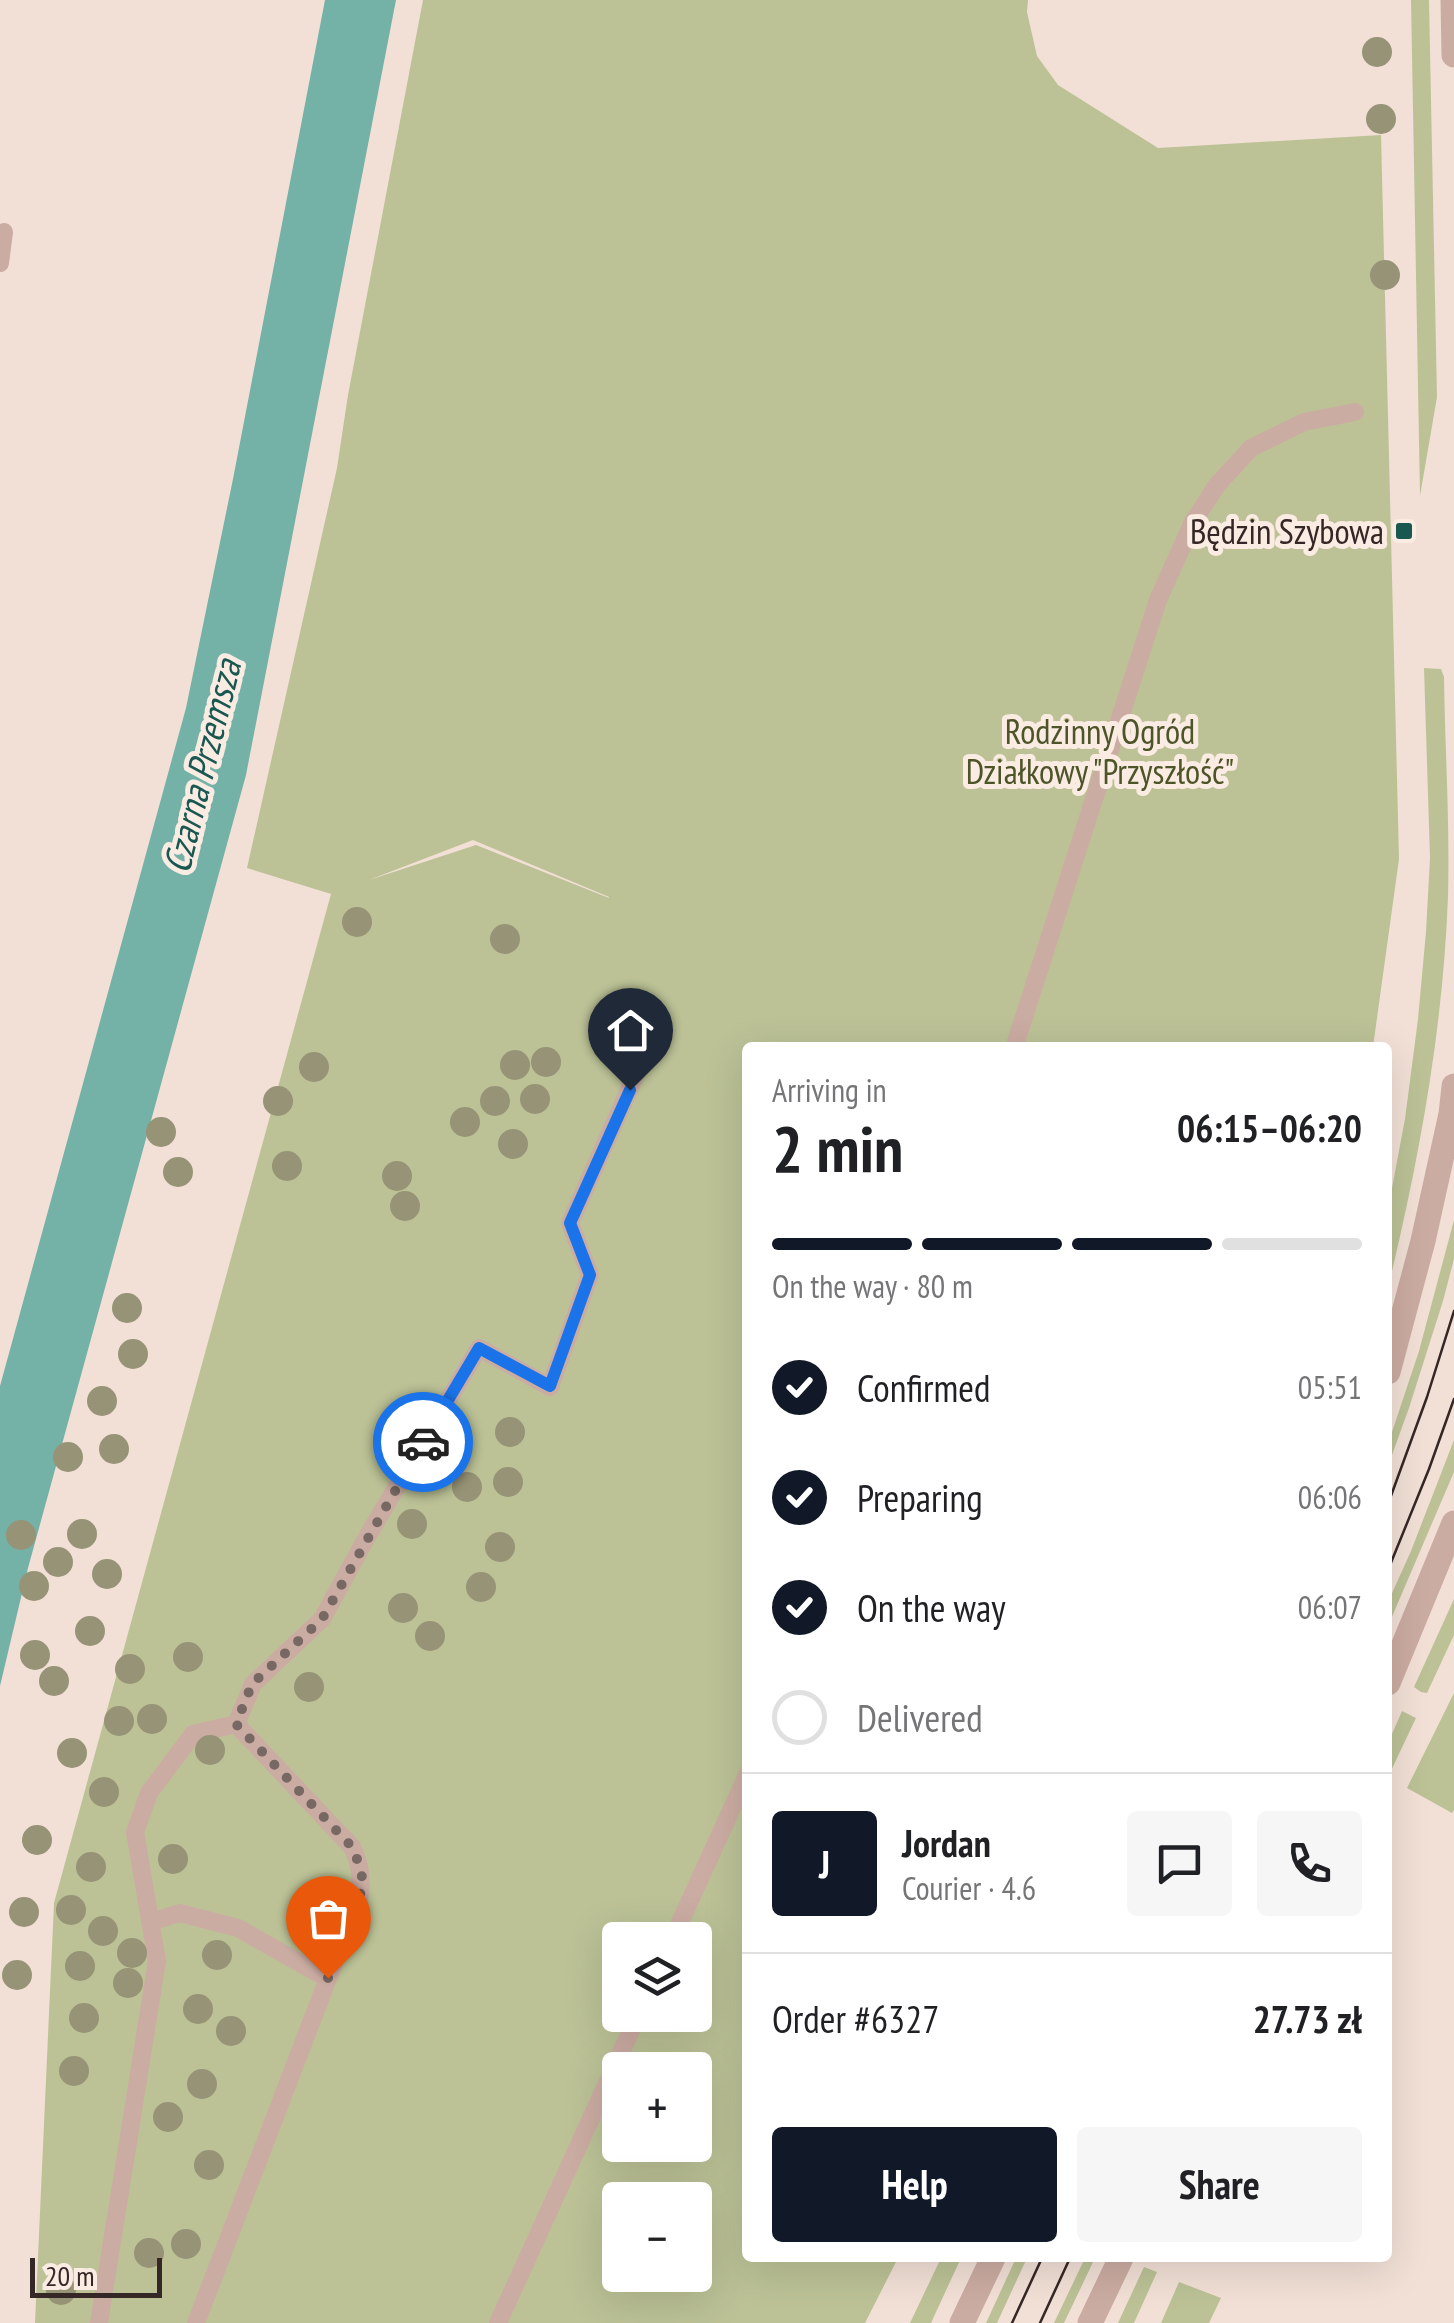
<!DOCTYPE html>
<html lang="en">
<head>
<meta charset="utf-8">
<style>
	body { margin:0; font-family:"PT Sans Narrow",sans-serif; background:#f6f6f6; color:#202124; height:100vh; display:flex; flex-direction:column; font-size:38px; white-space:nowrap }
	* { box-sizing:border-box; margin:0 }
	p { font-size:32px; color:#757577 }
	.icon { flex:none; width:55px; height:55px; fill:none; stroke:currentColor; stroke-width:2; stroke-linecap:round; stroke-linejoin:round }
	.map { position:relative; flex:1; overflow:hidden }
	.drawer { position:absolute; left:742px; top:1042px; width:650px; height:1220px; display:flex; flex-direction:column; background:#fff; border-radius:10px; box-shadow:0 10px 40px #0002 }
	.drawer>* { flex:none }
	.tools { position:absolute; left:602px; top:1922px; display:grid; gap:20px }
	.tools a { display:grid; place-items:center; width:110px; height:110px; border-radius:10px; background:#fff; box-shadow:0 10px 40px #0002; font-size:50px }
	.scale { position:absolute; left:30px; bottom:25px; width:132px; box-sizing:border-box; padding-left:10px; border:5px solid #352725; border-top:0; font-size:28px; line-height:35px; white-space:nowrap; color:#352725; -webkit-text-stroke:8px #faebe3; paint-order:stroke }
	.pin { position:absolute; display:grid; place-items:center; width:85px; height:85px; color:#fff; margin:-102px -42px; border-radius:50% 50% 50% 0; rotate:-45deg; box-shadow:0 0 10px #0007 }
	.pin .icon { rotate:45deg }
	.courier { position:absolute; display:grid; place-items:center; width:100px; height:100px; margin:-50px; border:8px solid #1a73e8; border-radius:50%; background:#fff; color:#222; box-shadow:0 2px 12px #0007 }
	.overview em { font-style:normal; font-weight:600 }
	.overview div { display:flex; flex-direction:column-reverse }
	.overview { display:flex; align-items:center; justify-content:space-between; height:170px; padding:0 30px }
	h1 { font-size:65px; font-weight:600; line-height:75px }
	.bar { display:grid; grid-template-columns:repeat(4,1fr); gap:15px 10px; align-content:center; height:120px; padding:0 30px }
	.bar i { height:12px; border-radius:8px; background:#e0e0e0 }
	.bar .active { background:#111827 }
	.bar p { grid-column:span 4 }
	.line { display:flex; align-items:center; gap:25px; padding:0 30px; border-top:2px solid #e0e0e0 }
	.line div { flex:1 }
	.round { display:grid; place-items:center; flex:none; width:105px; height:105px; border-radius:10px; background:#f6f6f6 }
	ol { padding:0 30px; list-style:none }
	li { display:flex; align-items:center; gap:30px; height:110px }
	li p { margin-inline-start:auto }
	li .icon { padding:10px; border-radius:50%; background:#111827; color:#fff; stroke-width:4 }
	li:last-child { color:#757577 }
	li i { width:55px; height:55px; border:5px solid #e0e0e0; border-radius:50% }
	.button { display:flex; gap:20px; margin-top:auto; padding:20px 30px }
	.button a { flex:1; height:115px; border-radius:10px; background:#111827; color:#fff; font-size:40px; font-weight:600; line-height:115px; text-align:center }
	.button a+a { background:#f6f6f6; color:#202124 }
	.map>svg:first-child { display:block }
	.green { fill:#bcc296; fill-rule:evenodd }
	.water { fill:#74b1a7 }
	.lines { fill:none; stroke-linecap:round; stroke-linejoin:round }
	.service { stroke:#cbaca2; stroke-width:18 }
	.tertiary { stroke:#cbaca2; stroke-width:25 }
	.tram { stroke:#352725; stroke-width:2.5 }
	.tree { fill:#979376 }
	.done { stroke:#776863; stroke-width:10; stroke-dasharray:0 18 }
	.route { stroke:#1a73e8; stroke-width:12 }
	.poi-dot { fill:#185850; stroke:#faebe3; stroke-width:4 }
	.labels { text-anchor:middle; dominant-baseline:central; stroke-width:10; stroke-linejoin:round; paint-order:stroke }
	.poi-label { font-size:35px; fill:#352725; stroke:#faebe3; text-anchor:end }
	.park-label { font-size:35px; fill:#4d5427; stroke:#faebe3 }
	.water-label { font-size:38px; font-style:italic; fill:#185850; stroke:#faebe3 }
</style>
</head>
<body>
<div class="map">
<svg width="1454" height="2323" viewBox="0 0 1454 2323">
	<rect width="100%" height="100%" fill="#f2e0d6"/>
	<path class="green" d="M 423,0 L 1028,0 L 1027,12 L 1037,56 L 1058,85 L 1158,148 L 1381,135 L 1399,859 L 1373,1047 L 748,1048 L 748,2258 L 898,2258 L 865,2323 L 35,2323 L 54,1903 L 331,894 L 247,868 L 337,468 L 348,395 ZM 473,840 L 609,897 L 609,898 L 476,845 L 369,880 ZM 620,1940 L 695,1940 L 695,2015 L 620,2015 ZM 620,2070 L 695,2070 L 695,2145 L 620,2145 ZM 620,2200 L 695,2200 L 695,2275 L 620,2275 Z
		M 1411,0 L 1429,0 L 1437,397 L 1420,496 Z
		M 1424,668 L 1441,669 L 1444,677 C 1445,750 1450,824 1448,897 C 1443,1030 1419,1160 1388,1288 L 1388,1209 L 1405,1119 L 1418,1019 L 1426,932 L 1430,858 Z
		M 1454,1220 L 1454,1259 L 1443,1301 L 1409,1408 L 1388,1466 L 1388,1444 L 1419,1351 Z
		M 1454,1440 L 1454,1472 L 1388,1626 L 1388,1602 L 1411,1551 Z
		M 1454,1599 L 1454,1635 L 1427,1693 L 1421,1692 L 1414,1687 Z
		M 1454,1693 L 1454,1810 L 1452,1813 L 1407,1788 Z
		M 1402,1711 L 1416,1718 L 1388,1777 L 1388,1743 Z
		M 941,2258 L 961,2258 L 931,2323 L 910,2323 Z
		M 1016,2258 L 1027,2258 L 997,2323 L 986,2323 Z
		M 1085,2258 L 1095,2258 L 1064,2323 L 1054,2323 Z
		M 1144,2267 L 1157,2272 L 1134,2323 L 1118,2323 Z
		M 1179,2282 L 1221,2298 L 1209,2323 L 1161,2323 Z"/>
	<path class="water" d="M 325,0 L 396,0 L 246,775 L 28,1568 L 0,1686 L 0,1386 L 186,708 L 233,479 Z"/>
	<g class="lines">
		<path class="service" d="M 0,263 L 4,232
			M 1014,1048 L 1158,600 L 1193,522 L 1217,485 L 1251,448 L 1304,422 L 1355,412
			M 236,1724 L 253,1684 L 322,1619 L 367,1537 L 479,1348 L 550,1387 L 590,1275 L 570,1223 L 644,1056
			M 150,1922 L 180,1913 L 238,1928 L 328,1979
			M 672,1940 L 748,1773
			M 99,2323 L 157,1961 L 135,1832 L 149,1793 L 193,1734 L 236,1724 L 352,1847 C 360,1864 362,1877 360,1895 L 196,2323
			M 498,2323 L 638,2015"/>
		<path class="tertiary" d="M 1453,0 L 1454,55
			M 1388,1372 L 1423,1241 L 1451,1114 L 1454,1086
			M 1388,1683 L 1454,1523
			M 962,2323 L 993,2258
			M 1090,2323 L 1121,2258"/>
		<path class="tram" d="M 1388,1504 L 1427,1397 L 1454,1311
			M 1388,1570 L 1429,1469 L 1454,1399
			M 1012,2323 L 1042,2258
			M 1040,2323 L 1070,2258"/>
	</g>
	<g class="tree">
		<circle cx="1377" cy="52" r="15"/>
		<circle cx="1381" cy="119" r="15"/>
		<circle cx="1385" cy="275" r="15"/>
		<circle cx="357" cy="922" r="15"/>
		<circle cx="505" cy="939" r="15"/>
		<circle cx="546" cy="1062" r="15"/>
		<circle cx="515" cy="1065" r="15"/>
		<circle cx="314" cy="1067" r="15"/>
		<circle cx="535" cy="1099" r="15"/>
		<circle cx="278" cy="1101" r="15"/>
		<circle cx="495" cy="1101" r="15"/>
		<circle cx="465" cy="1122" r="15"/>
		<circle cx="161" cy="1132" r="15"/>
		<circle cx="513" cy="1144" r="15"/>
		<circle cx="287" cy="1166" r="15"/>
		<circle cx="178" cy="1172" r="15"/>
		<circle cx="397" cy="1176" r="15"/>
		<circle cx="405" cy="1206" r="15"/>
		<circle cx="127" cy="1308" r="15"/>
		<circle cx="133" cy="1354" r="15"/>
		<circle cx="102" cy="1401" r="15"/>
		<circle cx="510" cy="1432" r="15"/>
		<circle cx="114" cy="1449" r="15"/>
		<circle cx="68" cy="1457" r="15"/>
		<circle cx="508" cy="1482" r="15"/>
		<circle cx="467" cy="1487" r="15"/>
		<circle cx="412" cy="1524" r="15"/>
		<circle cx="82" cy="1534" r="15"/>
		<circle cx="21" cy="1535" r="15"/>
		<circle cx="500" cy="1547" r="15"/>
		<circle cx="58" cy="1562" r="15"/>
		<circle cx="107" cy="1574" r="15"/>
		<circle cx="34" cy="1586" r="15"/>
		<circle cx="481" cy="1587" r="15"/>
		<circle cx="403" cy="1608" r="15"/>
		<circle cx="90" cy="1631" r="15"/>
		<circle cx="430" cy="1636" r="15"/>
		<circle cx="35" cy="1655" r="15"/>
		<circle cx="188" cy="1657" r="15"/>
		<circle cx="130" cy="1669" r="15"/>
		<circle cx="54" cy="1681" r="15"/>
		<circle cx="309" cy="1687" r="15"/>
		<circle cx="152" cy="1719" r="15"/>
		<circle cx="119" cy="1721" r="15"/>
		<circle cx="210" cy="1750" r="15"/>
		<circle cx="72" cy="1753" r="15"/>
		<circle cx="104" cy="1792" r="15"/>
		<circle cx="37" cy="1840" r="15"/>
		<circle cx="173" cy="1859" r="15"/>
		<circle cx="91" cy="1867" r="15"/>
		<circle cx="71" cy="1910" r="15"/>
		<circle cx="24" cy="1912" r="15"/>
		<circle cx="103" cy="1931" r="15"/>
		<circle cx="132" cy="1953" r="15"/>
		<circle cx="217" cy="1955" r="15"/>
		<circle cx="80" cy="1966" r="15"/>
		<circle cx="17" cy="1975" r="15"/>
		<circle cx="128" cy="1983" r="15"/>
		<circle cx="198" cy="2009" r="15"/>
		<circle cx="84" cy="2018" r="15"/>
		<circle cx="231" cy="2031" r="15"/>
		<circle cx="74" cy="2071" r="15"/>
		<circle cx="202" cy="2084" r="15"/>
		<circle cx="168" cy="2117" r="15"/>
		<circle cx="209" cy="2165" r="15"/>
		<circle cx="186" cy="2244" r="15"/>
		<circle cx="149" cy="2253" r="15"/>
		<circle cx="61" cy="2290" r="15"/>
	</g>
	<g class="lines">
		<path class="done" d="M 328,1978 C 338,1953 363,1903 362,1878 C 361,1867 356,1857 352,1847 L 236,1724 L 252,1684 L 322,1619 L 423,1442"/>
		<path class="route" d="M 423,1442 L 479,1348 L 550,1386 L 590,1275 L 570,1223 L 630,1090"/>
	</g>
	<rect class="poi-dot" x="1394" y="521" width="20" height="20" rx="5"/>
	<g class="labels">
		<g class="poi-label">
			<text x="1384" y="531">Będzin Szybowa</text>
		</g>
		<g class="park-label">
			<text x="1100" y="731">Rodzinny Ogród<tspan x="1100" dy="40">Działkowy "Przyszłość"</tspan></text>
		</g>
		<g class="water-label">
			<text transform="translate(201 766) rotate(-76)">Czarna Przemsza</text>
		</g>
	</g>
</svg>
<div class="tools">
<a><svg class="icon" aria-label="layers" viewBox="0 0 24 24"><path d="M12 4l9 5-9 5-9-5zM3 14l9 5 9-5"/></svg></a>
<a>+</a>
<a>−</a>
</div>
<div class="scale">20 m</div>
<div class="pin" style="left:328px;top:1978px;background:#ea580c"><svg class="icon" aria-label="bag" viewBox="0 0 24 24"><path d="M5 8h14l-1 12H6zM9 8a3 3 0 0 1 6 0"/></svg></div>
<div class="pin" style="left:630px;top:1090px;background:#1f2937"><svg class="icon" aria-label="home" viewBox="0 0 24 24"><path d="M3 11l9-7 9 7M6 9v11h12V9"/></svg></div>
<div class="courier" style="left:423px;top:1442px"><svg class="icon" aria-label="car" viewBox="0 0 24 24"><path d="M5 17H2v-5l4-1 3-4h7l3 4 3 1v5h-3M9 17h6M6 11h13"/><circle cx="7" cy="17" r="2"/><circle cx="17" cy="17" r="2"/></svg></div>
<section class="drawer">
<div class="overview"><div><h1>2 min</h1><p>Arriving in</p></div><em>06:15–06:20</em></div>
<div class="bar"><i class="active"></i><i class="active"></i><i class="active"></i><i></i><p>On the way · 80 m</p></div>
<ol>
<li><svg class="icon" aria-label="check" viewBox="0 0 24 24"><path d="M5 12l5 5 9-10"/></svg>Confirmed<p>05:51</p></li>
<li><svg class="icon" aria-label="check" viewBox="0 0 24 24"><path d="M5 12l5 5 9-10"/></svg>Preparing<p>06:06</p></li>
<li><svg class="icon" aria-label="check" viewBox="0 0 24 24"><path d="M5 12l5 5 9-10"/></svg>On the way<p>06:07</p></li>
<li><i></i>Delivered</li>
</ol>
<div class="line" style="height:180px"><b class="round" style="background:#111827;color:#fff">J</b><div><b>Jordan</b><p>Courier · 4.6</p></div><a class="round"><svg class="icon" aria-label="chat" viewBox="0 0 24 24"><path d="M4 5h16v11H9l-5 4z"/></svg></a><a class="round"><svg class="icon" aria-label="phone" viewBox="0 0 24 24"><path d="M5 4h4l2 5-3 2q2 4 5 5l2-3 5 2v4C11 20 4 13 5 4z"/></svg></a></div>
<div class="line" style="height:130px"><div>Order #6327</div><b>27.73 zł</b></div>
<div class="button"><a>Help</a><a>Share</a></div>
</section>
</div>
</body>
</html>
